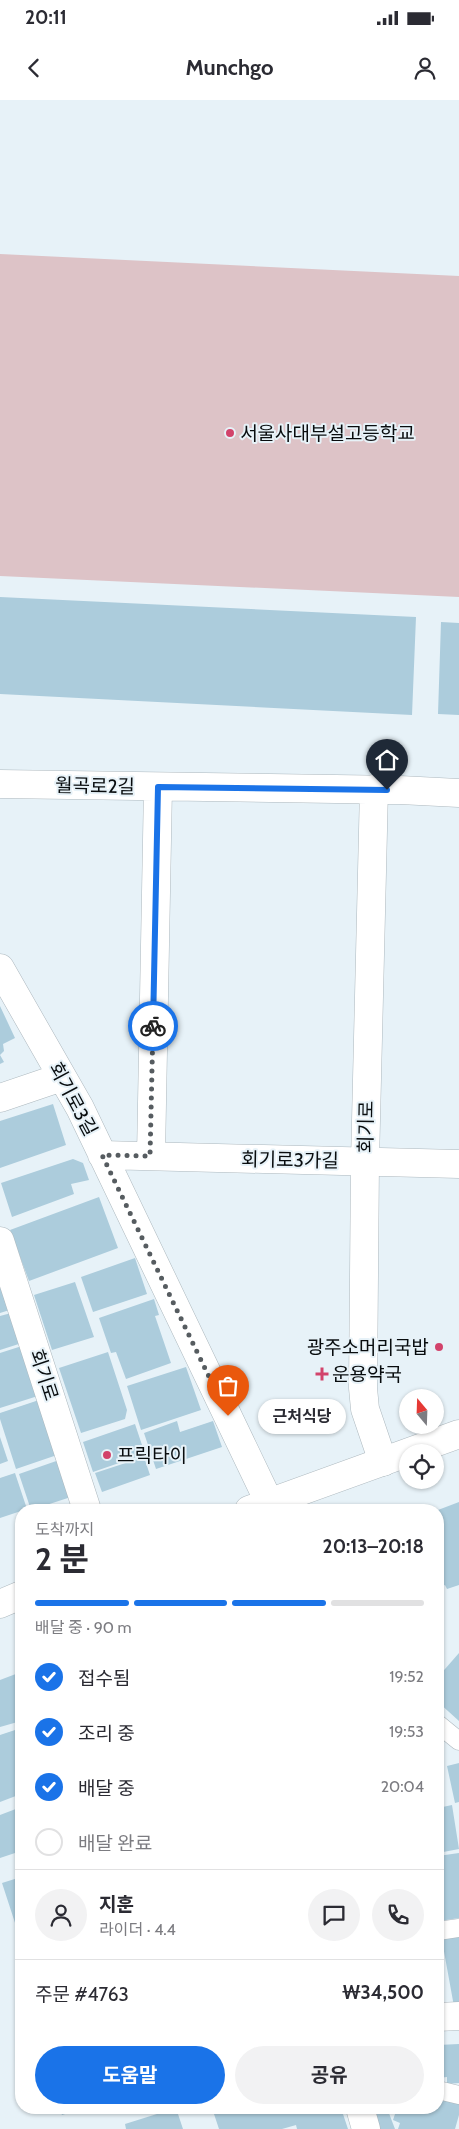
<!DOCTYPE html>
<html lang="ko">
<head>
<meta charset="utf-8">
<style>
	body { margin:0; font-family:Cabin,"Noto Sans KR",sans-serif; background:#f2f2f3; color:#2b2b33; height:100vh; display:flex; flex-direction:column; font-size:19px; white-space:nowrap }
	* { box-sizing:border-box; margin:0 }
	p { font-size:16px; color:#7c7c81 }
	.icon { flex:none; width:28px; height:28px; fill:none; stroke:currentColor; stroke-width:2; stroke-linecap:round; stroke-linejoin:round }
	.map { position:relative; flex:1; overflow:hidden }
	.panel { position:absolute; left:15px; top:1404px; width:429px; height:610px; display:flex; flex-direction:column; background:#fff; border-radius:20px; box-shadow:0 1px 4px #0004 }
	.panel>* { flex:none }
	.needle { width:32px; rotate:341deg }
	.controls { position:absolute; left:399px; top:1289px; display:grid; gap:10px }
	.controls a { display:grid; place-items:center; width:45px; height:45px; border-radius:50%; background:#fff; box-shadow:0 1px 4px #0004; font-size:25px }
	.pin { position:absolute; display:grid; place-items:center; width:42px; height:42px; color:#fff; margin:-51px -21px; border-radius:50% 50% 50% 0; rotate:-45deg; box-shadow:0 0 5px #0007 }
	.pin .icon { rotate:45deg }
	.courier { position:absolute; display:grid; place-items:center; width:50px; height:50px; margin:-25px; border:4px solid #1a73e8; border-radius:50%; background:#fff; color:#222; box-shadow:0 1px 6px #0007 }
	.bubble { position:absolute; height:35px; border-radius:18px; background:#fff; box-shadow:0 1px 4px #0004; font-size:16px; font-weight:700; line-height:35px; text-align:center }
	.summary em { font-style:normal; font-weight:700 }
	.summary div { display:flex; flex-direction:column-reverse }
	.summary { display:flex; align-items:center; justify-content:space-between; height:85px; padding:0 20px }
	h1 { font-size:32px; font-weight:700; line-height:38px }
	.bar { display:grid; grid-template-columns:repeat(4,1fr); gap:8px 5px; align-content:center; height:60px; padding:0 20px }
	.bar i { height:6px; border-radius:4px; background:#e1e1e2 }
	.bar .active { background:#1a73e8 }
	.bar p { grid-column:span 4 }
	.line { display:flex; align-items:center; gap:12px; padding:0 20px; border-top:1px solid #e1e1e2 }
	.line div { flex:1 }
	.round { display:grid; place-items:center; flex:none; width:52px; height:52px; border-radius:26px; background:#f2f2f3 }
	ol { padding:0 20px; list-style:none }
	li { display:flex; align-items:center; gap:15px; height:55px }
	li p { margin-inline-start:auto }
	li .icon { padding:5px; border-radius:50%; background:#1a73e8; color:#fff; stroke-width:4 }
	li:last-child { color:#7c7c81 }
	li i { width:28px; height:28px; border:2px solid #e1e1e2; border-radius:50% }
	.cta { display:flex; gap:10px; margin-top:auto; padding:10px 20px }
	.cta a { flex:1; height:58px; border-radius:30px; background:#1a73e8; color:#fff; font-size:20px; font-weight:700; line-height:58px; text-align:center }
	.cta a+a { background:#f2f2f3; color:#2b2b33 }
	.status { display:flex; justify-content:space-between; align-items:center; height:35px; padding:0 25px; background:#fff; direction:ltr }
	.status svg { height:14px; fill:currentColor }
	header { display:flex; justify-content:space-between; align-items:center; height:65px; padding:0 20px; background:#fff; font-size:22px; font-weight:700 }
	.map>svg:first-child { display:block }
	.green { fill:#ddc3c7 }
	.building { fill:#acccdc }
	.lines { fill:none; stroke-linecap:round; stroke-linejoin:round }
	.lane-casing { stroke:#adb8be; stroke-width:19 }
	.street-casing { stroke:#adb8be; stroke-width:29 }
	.secondary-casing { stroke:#adb8be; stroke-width:29 }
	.lane { stroke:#fff; stroke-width:18 }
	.street { stroke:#fff; stroke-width:28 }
	.secondary { stroke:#fff; stroke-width:28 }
	.done { stroke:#565c60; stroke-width:5; stroke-dasharray:0 9 }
	.route { stroke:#1a73e8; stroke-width:6 }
	.poi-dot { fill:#d2436b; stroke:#e7f2f8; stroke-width:2 }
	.labels { text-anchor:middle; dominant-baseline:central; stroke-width:4; stroke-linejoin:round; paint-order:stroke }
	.poi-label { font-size:19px; fill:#080c0e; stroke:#e7f2f8; text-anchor:start }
	.street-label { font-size:19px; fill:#080c0e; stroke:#e7f2f8 }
</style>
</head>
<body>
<div class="status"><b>20:11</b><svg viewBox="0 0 49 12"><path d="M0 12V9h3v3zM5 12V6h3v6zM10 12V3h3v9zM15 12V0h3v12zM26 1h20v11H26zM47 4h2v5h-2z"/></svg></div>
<header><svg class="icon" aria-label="back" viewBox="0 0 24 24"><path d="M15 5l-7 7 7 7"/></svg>Munchgo<svg class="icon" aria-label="person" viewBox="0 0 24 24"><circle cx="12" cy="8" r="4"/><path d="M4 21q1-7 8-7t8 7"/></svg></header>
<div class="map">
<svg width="459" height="2029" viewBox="0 0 459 2029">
	<rect width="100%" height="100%" fill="#e7f2f8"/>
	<path class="green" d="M 0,154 L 459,176 L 459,497 L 0,476 Z"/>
	<path class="building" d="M 0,497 L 416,517 L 412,615 L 0,594 Z
		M 441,522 L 459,523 L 459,615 L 438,614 Z
		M 0,906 L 15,938 L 3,944 L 4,951 L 0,955 L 4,962 L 0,964 Z
		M 53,1004 L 66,1045 L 0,1068 L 0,1021 Z
		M 73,1059 L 83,1063 L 89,1080 L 71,1084 L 74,1094 L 12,1117 L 1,1083 Z
		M 99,1097 L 118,1148 L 29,1181 L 10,1130 Z
		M 135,1158 L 147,1194 L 93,1212 L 81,1177 Z
		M 75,1182 L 94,1237 L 52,1250 L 34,1195 Z
		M 8,1184 L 16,1208 L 0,1213 L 0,1186 Z
		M 154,1199 L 159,1215 L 155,1216 L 171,1263 L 126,1279 L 116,1252 L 111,1253 L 99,1218 Z
		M 15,1212 L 25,1242 L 0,1250 L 0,1216 Z
		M 25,1245 L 41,1295 L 0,1308 L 0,1253 Z
		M 108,1252 L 127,1310 L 125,1319 L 81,1333 L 59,1268 Z
		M 186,1267 L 201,1310 L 141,1330 L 127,1286 Z
		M 39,1300 L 57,1355 L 16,1369 L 0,1319 L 0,1313 Z
		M 177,1321 L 180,1332 L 213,1321 L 222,1347 L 156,1369 L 144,1333 Z
		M 135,1324 L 145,1354 L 93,1372 L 83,1342 Z
		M 0,1337 L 8,1361 L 0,1364 Z
		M 144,1357 L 150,1375 L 102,1392 L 95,1373 Z
		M 62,1359 L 74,1396 L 31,1410 L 19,1374 Z
		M 15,1373 L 27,1409 L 0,1418 L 0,1378 Z
		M 459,1402 L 459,1485 L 447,1489 L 445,1485 L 438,1488 L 438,1410 Z
		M 459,1553 L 459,1621 L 438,1602 L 438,1577 Z
		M 21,1572 L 21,1621 L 0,1627 L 0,1580 Z
		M 21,1628 L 21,1694 L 0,1702 L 0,1635 Z
		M 459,1663 L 459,1702 L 455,1703 L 447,1666 Z
		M 452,1705 L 459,1749 L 438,1753 L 438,1708 Z
		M 21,1707 L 21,1751 L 0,1758 L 0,1715 Z
		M 459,1753 L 459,1818 L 440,1821 L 438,1803 L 438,1756 Z
		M 21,1777 L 21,1828 L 17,1829 L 2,1783 Z
		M 459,1832 L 459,1911 L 455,1912 L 441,1835 Z
		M 438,1858 L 443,1908 L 438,1908 Z
		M 459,1944 L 459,1983 L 447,1984 L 447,1977 L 438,1978 L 438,1945 Z
		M 438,1995 L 459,2001 L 459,2015 L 455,2029 L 398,2029 L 400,2023 L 393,2020 L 397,2008 L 438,2008 Z
		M 59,2008 L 84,2008 L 62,2015 Z
		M 176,2008 L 183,2029 L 126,2029 L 125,2024 Z
		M 212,2008 L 341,2008 L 348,2029 L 297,2029 L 296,2025 L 282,2029 L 219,2029 Z
		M 367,2008 L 387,2008 L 395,2029 L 373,2029 Z"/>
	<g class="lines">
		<g class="lane-casing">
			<path id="lane" d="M 438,1624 L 459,1641
				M 438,1831 L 459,1828
				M 438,1990 L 459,1995"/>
		</g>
		<g class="street-casing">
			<path id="street" d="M 0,684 L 400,690 L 459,693
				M 374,689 L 365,1062 L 363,1288 L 365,1309 L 383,1362
				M 0,868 L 80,1008 L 269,1402 L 270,1410
				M 0,998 L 62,977
				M 102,1055 L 459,1064
				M 151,1056 L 158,687
				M 0,1141 L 87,1410
				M 438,1917 L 459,1916
				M 360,2008 L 366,2029"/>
		</g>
		<g class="secondary-casing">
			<path id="secondary" d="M 249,1410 L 459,1334
				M 0,1504 L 21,1495"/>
		</g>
		<use href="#lane" class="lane"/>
		<use href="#street" class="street"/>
		<use href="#secondary" class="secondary"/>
	</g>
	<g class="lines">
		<path class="done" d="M 153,926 L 150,1056 L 102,1055 L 228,1316"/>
		<path class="route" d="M 153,926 L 158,687 L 387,690"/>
	</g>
	<g class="poi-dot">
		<circle cx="230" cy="333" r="5"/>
		<circle cx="439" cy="1247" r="5"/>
		<path d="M319.5 1266.5h5v5h5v5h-5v5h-5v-5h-5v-5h5z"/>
		<circle cx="107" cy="1355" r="5"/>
	</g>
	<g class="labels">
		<g class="poi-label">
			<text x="240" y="333">서울사대부설고등학교</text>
			<text x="429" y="1247" text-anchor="end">광주소머리국밥</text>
			<text x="332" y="1274">운용약국</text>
			<text x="117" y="1355">프릭타이</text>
		</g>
		<g class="street-label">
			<text transform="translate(95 686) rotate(1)">월곡로2길</text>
			<text transform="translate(73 999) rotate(62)">회기로3길</text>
			<text transform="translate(366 1027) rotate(-89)">회기로</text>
			<text transform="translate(290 1060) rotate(1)">회기로3가길</text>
			<text transform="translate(44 1275) rotate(72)">회기로</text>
		</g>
	</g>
</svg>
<div class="controls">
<a><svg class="needle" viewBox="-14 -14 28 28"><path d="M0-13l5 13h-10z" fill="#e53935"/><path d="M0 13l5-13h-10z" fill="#7c7c81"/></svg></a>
<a><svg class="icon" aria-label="locate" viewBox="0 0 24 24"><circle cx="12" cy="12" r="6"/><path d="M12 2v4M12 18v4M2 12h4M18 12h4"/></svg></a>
</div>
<div class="pin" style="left:228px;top:1316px;background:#ea580c"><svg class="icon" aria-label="bag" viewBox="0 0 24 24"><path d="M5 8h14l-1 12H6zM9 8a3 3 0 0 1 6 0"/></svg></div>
<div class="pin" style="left:387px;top:690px;background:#1f2937"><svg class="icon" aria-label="home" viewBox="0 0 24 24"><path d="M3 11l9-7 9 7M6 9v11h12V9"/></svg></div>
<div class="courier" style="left:153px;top:926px"><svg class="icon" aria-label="bike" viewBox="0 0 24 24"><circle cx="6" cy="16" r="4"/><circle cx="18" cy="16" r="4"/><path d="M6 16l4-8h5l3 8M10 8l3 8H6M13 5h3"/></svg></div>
<div class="bubble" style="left:258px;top:1299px;width:88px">근처식당</div>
<section class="panel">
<div class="summary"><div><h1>2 분</h1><p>도착까지</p></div><em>20:13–20:18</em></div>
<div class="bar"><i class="active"></i><i class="active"></i><i class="active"></i><i></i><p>배달 중 · 90 m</p></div>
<ol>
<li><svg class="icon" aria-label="check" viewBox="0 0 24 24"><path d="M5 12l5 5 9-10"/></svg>접수됨<p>19:52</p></li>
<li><svg class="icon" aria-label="check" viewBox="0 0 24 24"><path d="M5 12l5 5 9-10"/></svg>조리 중<p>19:53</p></li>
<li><svg class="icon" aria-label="check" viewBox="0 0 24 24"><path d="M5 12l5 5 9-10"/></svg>배달 중<p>20:04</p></li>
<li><i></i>배달 완료</li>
</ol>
<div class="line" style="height:90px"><a class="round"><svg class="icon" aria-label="person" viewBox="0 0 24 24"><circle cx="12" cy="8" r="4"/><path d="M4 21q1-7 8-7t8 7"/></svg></a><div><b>지훈</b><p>라이더 · 4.4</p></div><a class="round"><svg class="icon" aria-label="chat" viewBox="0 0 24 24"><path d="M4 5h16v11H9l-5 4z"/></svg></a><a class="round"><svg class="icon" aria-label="phone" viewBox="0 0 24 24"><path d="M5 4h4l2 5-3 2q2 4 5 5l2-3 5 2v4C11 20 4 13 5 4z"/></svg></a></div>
<div class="line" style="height:65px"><div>주문 #4763</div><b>₩34,500</b></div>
<div class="cta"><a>도움말</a><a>공유</a></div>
</section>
</div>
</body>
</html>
